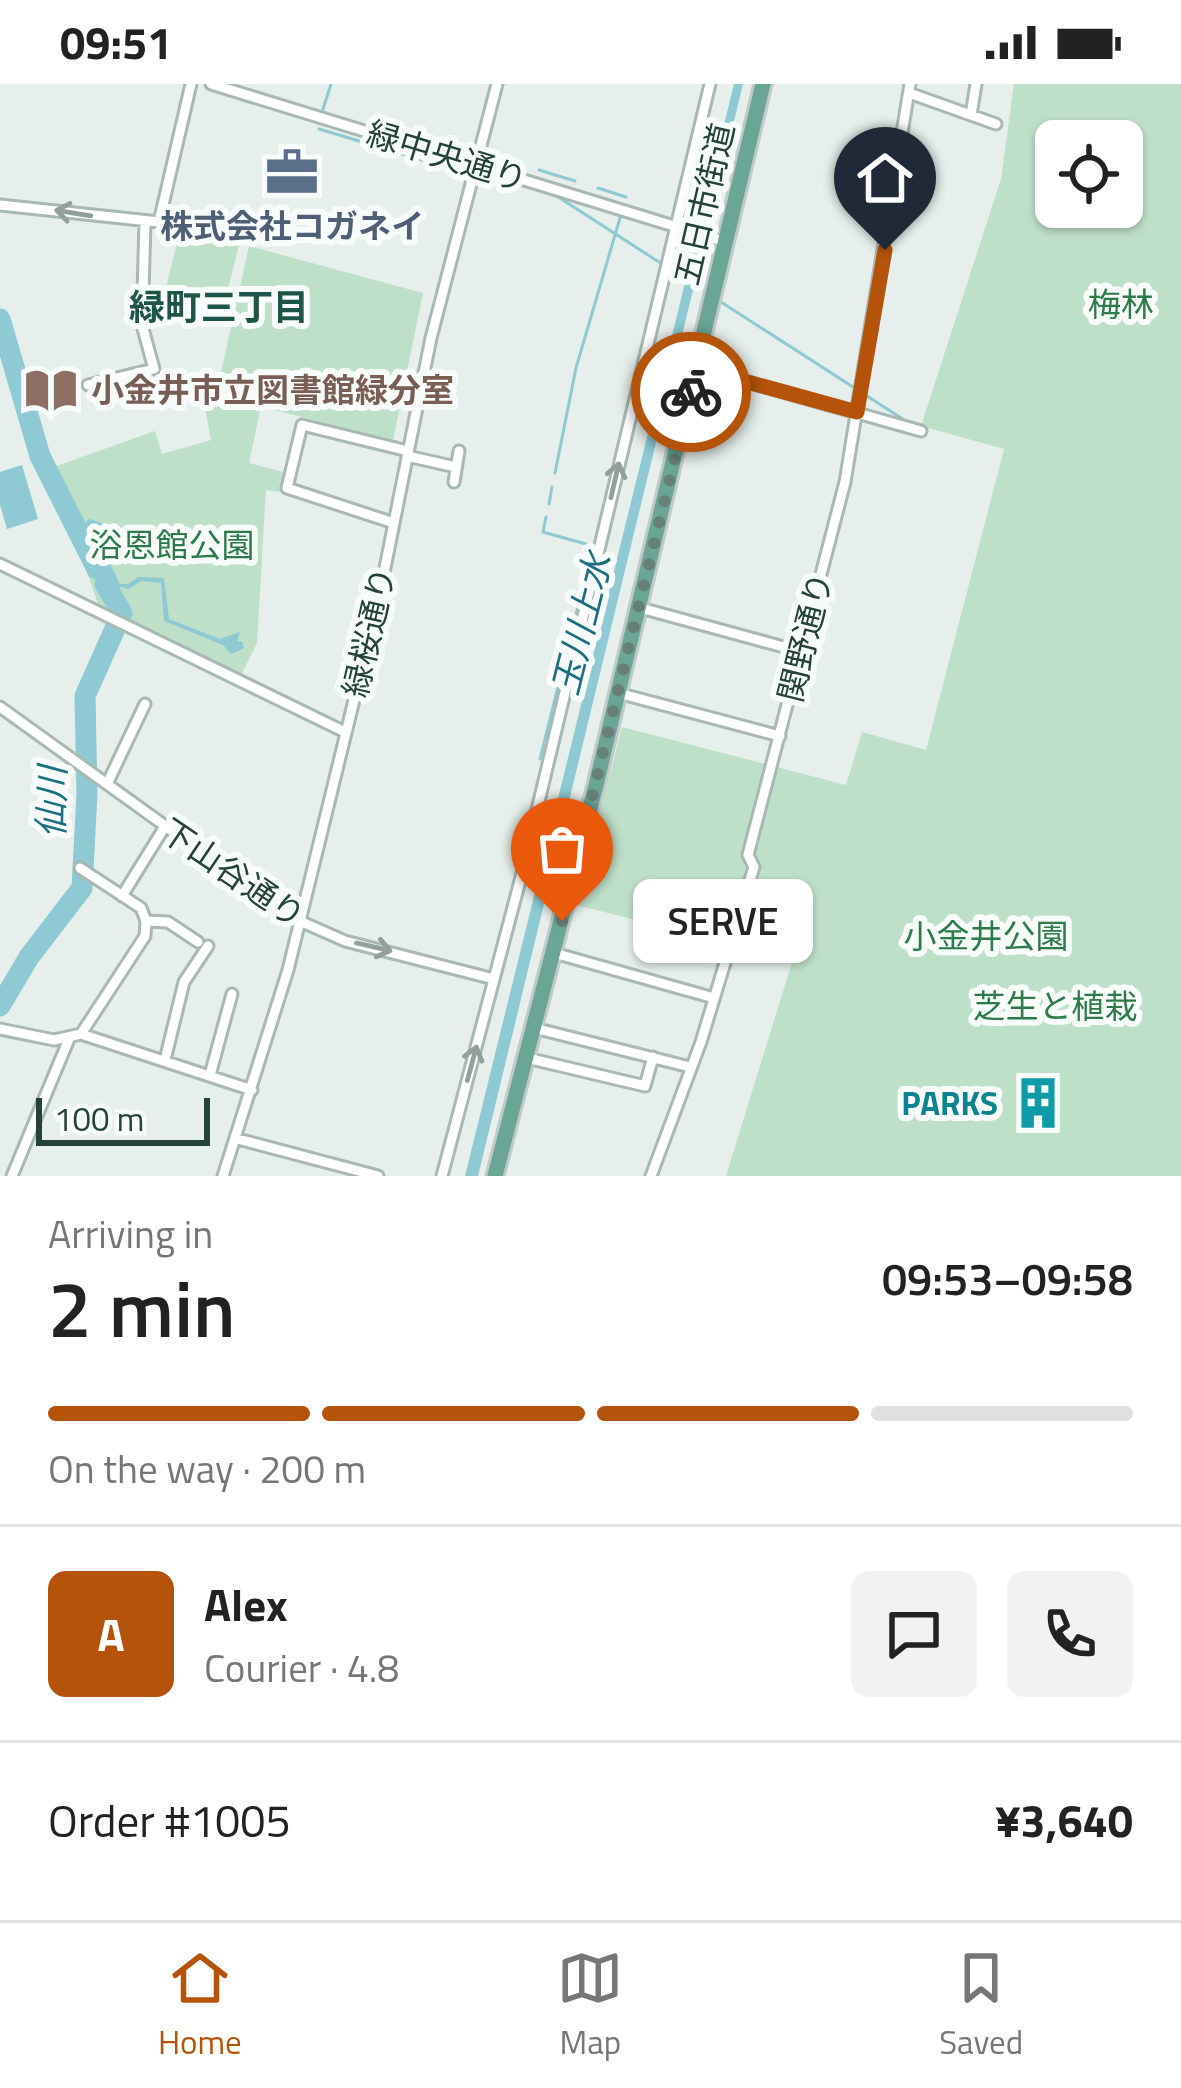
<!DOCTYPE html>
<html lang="en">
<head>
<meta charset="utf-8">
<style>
	body { margin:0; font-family:"Titillium Web","Noto Sans JP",sans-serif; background:#f2f2f2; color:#222; height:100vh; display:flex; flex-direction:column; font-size:45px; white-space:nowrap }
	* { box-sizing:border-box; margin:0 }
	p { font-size:39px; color:#767676 }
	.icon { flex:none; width:66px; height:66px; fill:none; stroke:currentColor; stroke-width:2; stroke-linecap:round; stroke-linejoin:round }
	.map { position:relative; height:1092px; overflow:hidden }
	.side { display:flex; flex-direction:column; background:#fff; flex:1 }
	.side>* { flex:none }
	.controls { position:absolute; left:1035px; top:36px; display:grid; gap:24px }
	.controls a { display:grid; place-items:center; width:108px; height:108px; border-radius:18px; background:#fff; box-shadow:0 3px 9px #0004; font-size:60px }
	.scale { position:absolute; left:36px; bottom:30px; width:174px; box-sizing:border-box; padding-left:12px; border:6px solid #24423a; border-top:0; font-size:33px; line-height:42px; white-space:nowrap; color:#24423a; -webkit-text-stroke:9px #f7fbf9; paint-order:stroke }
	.pin { position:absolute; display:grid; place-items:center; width:102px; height:102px; color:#fff; margin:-123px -51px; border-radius:50% 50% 50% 0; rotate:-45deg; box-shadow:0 0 12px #0007 }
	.pin .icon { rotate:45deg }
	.courier { position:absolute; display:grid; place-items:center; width:120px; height:120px; margin:-60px; border:9px solid #b45309; border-radius:50%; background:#fff; color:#222; box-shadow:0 3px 15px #0007 }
	.bubble { position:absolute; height:84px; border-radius:18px; background:#fff; box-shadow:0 3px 9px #0004; font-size:39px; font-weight:600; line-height:84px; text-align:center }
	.summary em { font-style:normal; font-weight:600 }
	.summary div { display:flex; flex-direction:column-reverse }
	.summary { display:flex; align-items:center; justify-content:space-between; height:204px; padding:0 48px }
	h1 { font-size:78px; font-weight:600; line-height:90px }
	.bar { display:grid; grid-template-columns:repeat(4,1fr); gap:18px 12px; align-content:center; height:144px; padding:0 48px }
	.bar i { height:15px; border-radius:9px; background:#e0e0e0 }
	.bar .selected { background:#b45309 }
	.bar p { grid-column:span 4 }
	.line { display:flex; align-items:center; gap:30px; padding:0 48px; border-top:3px solid #e0e0e0 }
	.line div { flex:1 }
	.round { display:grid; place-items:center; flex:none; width:126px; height:126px; border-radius:18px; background:#f2f2f2 }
	.status { display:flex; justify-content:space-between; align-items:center; height:84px; padding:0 60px; background:#fff; direction:ltr }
	.status svg { height:33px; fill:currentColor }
	.tab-bar { display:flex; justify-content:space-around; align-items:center; height:168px; border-top:3px solid #e0e0e0; background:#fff; font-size:33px; color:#767676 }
	.tab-bar a { display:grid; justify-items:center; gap:6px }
	.tab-bar .selected { color:#b45309 }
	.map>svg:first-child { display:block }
	.green { fill:#bfe0c8; fill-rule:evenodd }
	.water { fill:#8ec9d4 }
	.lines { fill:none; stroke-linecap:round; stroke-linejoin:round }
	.stream { stroke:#8ec9d4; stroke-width:3 }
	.river { stroke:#8ec9d4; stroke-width:21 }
	.street-casing { stroke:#a8b8b2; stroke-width:15 }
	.primary-casing { stroke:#c2cac8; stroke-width:21 }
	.street { stroke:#fff; stroke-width:9 }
	.primary { stroke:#6aa596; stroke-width:15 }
	.oneway { stroke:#92a09c }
	.done { stroke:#687f78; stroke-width:12; stroke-dasharray:0 21.6 }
	.route { stroke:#b45309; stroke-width:15 }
	.labels { text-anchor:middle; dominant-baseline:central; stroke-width:12; stroke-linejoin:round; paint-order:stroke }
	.street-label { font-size:33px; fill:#24423a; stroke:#f7fbf9 }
	.service-label { font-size:33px; font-weight:bold; fill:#4e5e75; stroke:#f7fbf9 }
	.park-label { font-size:33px; fill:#2d7a4b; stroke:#f7fbf9 }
	.education-label { font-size:33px; font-weight:bold; fill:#785e54; stroke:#f7fbf9; text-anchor:start }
	.culture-label { font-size:33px; font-weight:bold; fill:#0d838f; stroke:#f7fbf9; text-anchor:end }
	.neighbourhood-label { font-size:36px; font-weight:bold; fill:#1f5548; stroke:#f7fbf9 }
	.water-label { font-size:36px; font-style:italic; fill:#1c6f80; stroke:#f7fbf9 }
</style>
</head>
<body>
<div class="status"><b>09:51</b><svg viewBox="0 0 49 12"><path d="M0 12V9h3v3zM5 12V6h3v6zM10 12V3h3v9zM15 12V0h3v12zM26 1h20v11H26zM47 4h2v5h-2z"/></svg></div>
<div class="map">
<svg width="1181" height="1092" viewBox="0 0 1181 1092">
	<rect width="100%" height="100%" fill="#e6efeb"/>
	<path class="green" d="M 1014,0 L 1181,0 L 1181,1092 L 726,1092 L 793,875 L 576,821 L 622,643 L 846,701 L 862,648 L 926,666 L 1004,365 L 921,342 L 1001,95 ZM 1056,57 L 1122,57 L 1122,123 L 1056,123 Z
		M 180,146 L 239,161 L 225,218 L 166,204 Z
		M 249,162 L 423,209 L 393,356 L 216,311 Z
		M 203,314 L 260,327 L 249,379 L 283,388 L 280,408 L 266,406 L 257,559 L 240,593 L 100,526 L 51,384 L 155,347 L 162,370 L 211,356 Z"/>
	<path class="water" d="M 734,0 L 743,0 L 478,1092 L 465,1092 Z
		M 22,381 L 38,435 L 7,445 L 0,421 L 0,388 Z
		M 89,435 L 102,439 L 104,467 L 120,500 L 128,500 L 138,493 L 164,494 L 169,535 L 220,555 L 240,548 L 237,558 L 242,557 L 244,564 L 231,570 L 223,561 L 164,537 L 161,499 L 141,497 L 129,505 L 116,502 L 79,445 Z"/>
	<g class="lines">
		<path class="stream" d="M 323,25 L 331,0
			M 319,45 L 442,82
			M 492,71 L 526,92
			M 539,86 L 575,97
			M 598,104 L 626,113
			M 549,107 L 662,180
			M 721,218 L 909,339
			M 555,389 L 576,284 L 620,134
			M 549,420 L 552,403
			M 540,675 L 593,462 L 543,448 L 546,433"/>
		<path class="river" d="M 0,235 L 40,372 L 97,485
			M 0,922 L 29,873 L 82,804 L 87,710 L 85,612 L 122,529 L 105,500"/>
		<g class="street-casing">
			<path id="street" d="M 211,0 L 726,158
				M 909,9 L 996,40
				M 971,31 L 976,0
				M 0,121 L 159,138 L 191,0
				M 697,284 L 921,347
				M 88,301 L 154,285 L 142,241 L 145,139
				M 407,372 L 456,383
				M 454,398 L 459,367
				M 394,439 L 287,404 L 302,341 L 408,367
				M 0,480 L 345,648
				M 637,523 L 802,568
				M 618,609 L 780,652
				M 0,623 L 293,834 L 345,857 L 494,895
				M 107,700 L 145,620
				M 80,784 L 141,824 L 146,837 L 168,838 L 198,858
				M 122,812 L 164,744
				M 554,869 L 714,914
				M 534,944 L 690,983
				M 0,945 L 54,956 L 81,950 L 252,1006
				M 81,950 L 145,852 L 146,837
				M 527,974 L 645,1002 L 653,973
				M 165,976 L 184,898 L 208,862
				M 210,991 L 232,910
				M 238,1055 L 378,1092
				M 12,1092 L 69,955
				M 223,1092 L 288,886 L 379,514 L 431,254 L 497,0
				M 442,1092 L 521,793 L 710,0
				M 651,1092 L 701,958 L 754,783 L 748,771 L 845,398 L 910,0"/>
		</g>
		<g class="primary-casing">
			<path id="primary" d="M 495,1092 L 596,701 L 763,0"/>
		</g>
		<use href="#street" class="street"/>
		<use href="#primary" class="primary"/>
	</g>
	<defs><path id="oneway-shaft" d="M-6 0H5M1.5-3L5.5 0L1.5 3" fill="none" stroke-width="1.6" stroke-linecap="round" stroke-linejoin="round" transform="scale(3)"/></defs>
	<g class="oneway">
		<use href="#oneway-shaft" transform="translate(73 129) rotate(-171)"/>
		<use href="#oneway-shaft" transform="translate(615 396) rotate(-77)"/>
		<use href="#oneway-shaft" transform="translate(374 863) rotate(13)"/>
		<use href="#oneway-shaft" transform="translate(472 979) rotate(-75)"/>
	</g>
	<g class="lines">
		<path class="done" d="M 562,837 L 691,308"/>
		<path class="route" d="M 691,308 L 697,284 L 857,328 L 885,166"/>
	</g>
	<defs>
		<g id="office-bare" transform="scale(4.14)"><path d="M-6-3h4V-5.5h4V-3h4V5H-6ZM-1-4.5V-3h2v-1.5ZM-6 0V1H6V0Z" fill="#5c6f8a" stroke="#f7fbf9" stroke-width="2.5" paint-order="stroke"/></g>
		<g id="library-bare" transform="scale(4.14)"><path d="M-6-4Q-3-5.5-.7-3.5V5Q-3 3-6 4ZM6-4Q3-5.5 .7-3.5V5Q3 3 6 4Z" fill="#8d6e63" stroke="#f7fbf9" stroke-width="2.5" paint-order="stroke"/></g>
		<g id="building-bare" transform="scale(4.14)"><path d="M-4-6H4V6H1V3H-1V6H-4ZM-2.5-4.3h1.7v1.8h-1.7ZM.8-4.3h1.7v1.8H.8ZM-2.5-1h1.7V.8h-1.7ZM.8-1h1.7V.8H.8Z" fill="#0f9aa8" stroke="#f7fbf9" stroke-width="2.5" paint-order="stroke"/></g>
	</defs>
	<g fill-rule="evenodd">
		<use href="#office-bare" x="292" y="88"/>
		<use href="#library-bare" x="51" y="306"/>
		<use href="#building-bare" x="1038" y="1019"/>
	</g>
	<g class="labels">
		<g class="street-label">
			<text transform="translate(447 72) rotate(17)">緑中央通り</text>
			<text transform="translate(704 120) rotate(-77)">五日市街道</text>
			<text transform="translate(369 548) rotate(-77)">緑桜通り</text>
			<text transform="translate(805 553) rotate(-76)">関野通り</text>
			<text transform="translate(233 789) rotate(34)">下山谷通り</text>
		</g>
		<g class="service-label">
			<text x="292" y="142">株式会社コガネイ</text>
		</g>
		<g class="park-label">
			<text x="1121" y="220">梅林</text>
			<text x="172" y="461">浴恩館公園</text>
			<text x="986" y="852">小金井公園</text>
			<text x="1055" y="922">芝生と植栽</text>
		</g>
		<g class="education-label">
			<text x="91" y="306">小金井市立図書館緑分室</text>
		</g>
		<g class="culture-label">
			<text x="998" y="1019">PARKS</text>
		</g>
		<g class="neighbourhood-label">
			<text x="219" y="222">緑町三丁目</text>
		</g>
		<g class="water-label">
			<text transform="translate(581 540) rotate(-76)">玉川上水</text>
			<text transform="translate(51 718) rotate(-89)">仙川</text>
		</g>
	</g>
</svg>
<div class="controls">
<a><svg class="icon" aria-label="locate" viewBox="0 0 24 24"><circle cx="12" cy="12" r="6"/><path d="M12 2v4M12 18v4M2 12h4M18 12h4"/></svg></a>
</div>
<div class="scale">100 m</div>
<div class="pin" style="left:562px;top:837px;background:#ea580c"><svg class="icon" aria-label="bag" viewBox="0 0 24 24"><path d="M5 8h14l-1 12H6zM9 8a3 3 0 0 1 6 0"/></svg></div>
<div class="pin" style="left:885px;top:166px;background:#1f2937"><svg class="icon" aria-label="home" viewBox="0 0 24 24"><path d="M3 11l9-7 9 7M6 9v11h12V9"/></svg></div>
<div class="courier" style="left:691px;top:308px"><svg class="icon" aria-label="bike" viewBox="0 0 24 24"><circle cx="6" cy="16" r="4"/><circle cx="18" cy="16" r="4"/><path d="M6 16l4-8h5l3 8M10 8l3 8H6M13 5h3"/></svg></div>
<div class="bubble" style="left:633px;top:795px;width:180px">SERVE</div>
</div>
<section class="side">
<div class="summary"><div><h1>2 min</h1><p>Arriving in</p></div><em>09:53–09:58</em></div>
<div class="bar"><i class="selected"></i><i class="selected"></i><i class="selected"></i><i></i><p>On the way · 200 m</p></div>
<div class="line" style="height:216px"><b class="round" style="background:#b45309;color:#fff">A</b><div><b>Alex</b><p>Courier · 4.8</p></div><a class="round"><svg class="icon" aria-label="chat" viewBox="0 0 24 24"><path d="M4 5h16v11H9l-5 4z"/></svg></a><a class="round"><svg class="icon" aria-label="phone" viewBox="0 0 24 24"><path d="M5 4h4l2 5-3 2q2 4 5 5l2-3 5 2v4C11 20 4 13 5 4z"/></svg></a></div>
<div class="line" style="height:156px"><div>Order #1005</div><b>¥3,640</b></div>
</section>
<nav class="tab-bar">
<a class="selected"><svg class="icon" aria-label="home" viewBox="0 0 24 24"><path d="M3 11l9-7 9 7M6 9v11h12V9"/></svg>Home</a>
<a><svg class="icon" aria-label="map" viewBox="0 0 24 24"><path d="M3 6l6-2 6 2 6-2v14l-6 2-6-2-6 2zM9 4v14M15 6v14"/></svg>Map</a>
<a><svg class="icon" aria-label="saved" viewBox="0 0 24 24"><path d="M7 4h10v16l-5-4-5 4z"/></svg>Saved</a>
</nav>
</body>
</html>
